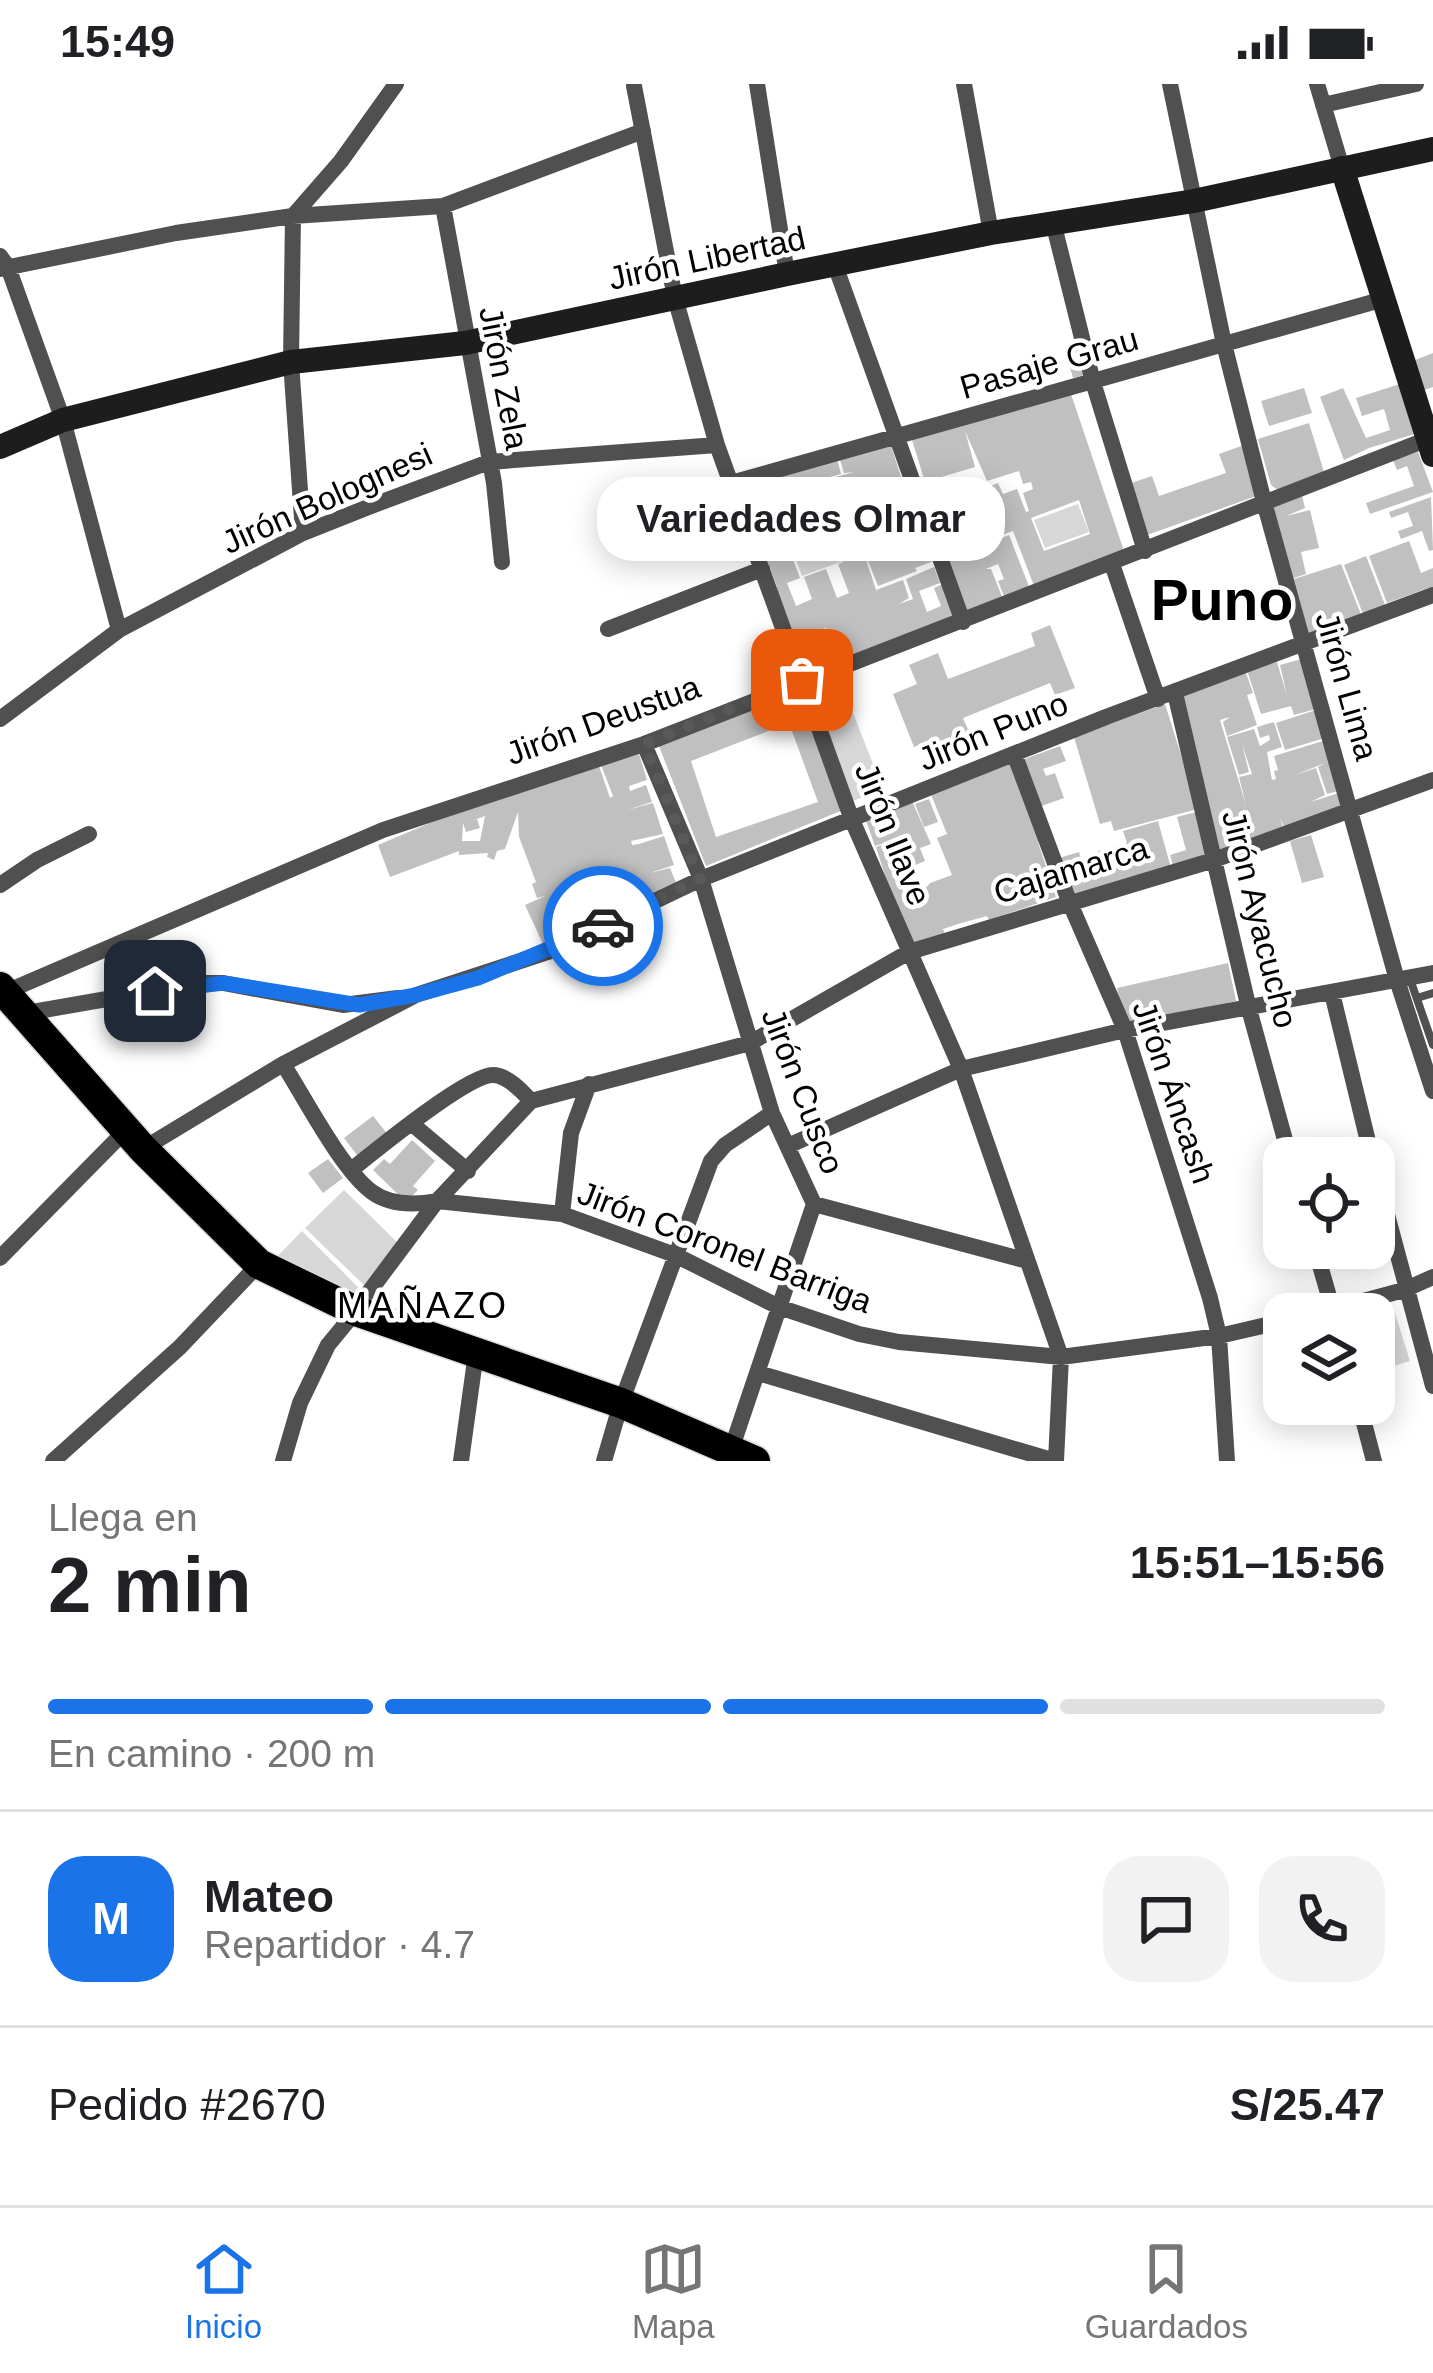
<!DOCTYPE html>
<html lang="es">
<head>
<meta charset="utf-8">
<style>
	body { margin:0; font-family:Arial,sans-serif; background:#f2f2f2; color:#202124; height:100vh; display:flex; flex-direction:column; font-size:45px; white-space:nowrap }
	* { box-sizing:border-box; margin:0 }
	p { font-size:39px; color:#757577 }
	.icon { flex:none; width:66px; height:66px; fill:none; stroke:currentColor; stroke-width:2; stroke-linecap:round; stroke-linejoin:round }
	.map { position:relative; height:1377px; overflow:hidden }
	.panel { display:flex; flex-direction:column; background:#fff; flex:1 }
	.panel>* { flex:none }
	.fabs { position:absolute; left:1263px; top:1053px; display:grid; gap:24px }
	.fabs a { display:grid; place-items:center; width:132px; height:132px; border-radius:24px; background:#fff; box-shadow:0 6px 30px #0003; font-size:60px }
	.pin { position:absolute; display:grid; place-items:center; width:102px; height:102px; color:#fff; margin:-51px; border-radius:24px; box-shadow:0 6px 18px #0006 }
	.courier { position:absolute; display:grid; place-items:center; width:120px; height:120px; margin:-60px; border:9px solid #1a73e8; border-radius:50%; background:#fff; color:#222; box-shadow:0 3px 15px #0007 }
	.bubble { position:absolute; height:84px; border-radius:36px; background:#fff; box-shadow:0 6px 30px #0003; font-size:39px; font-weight:700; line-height:84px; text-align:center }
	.overview em { font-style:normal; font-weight:700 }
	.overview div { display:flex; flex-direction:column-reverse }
	.overview { display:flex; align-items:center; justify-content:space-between; height:204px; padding:0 48px }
	h1 { font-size:78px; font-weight:700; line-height:90px }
	.bar { display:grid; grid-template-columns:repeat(4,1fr); gap:18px 12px; align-content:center; height:144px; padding:0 48px }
	.bar i { height:15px; border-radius:9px; background:#e0e0e0 }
	.bar .selected { background:#1a73e8 }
	.bar p { grid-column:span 4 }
	.line { display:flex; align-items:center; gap:30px; padding:0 48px; border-top:3px solid #e0e0e0 }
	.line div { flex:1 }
	.round { display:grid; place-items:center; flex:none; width:126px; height:126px; border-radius:36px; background:#f2f2f2 }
	.status { display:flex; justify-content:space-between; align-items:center; height:84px; padding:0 60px; background:#fff; direction:ltr }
	.status svg { height:33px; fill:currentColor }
	.dock { display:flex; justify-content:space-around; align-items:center; height:168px; border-top:3px solid #e0e0e0; background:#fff; font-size:33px; color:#757577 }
	.dock a { display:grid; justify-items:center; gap:6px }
	.dock .selected { color:#1a73e8 }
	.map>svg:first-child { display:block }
	.green { fill:#d7d7d7 }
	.building { fill:#c0c0c0; fill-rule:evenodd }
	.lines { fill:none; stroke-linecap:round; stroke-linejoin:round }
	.highway-casing { stroke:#dbdbdb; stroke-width:33 }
	.lane { stroke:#505050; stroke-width:8 }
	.street { stroke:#505050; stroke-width:16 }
	.secondary { stroke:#1d1d1d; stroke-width:24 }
	.highway { stroke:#000; stroke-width:30 }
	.done { stroke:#595959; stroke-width:12; stroke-dasharray:0 21.6 }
	.route { stroke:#1a73e8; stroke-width:15 }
	.labels { text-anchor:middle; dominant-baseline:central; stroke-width:9; stroke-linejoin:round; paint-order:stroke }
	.street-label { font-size:33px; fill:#000; stroke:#fff }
	.neighbourhood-label { font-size:36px; letter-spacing:3px; fill:#000; stroke:#fff }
	.town-label { font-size:57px; font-weight:bold; fill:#000; stroke:#fff }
</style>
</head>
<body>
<div class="status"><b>15:49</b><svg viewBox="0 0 49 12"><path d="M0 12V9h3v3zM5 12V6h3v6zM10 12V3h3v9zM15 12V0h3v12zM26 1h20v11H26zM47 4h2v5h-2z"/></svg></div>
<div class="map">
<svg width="1433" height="1377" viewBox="0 0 1433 1377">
	<rect width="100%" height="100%" fill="#fff"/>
	<path class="green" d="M 834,394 L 849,437 L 830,444 L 843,477 L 802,492 L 780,433 L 790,429 L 783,410 L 814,399 L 820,413 L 816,400 Z
		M 1078,420 L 1089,448 L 1045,464 L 1034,436 Z
		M 842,601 L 883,705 L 853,717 L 812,613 Z
		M 344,1106 L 403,1164 L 365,1202 L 305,1144 Z
		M 302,1147 L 365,1210 L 359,1220 L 271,1179 Z
		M 1395,1229 L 1410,1277 L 1374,1288 L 1374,1236 Z"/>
	<path class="building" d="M 1081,261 L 1089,290 L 1073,294 L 1065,265 Z
		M 1433,269 L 1433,303 L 1421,307 L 1410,278 Z
		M 1403,299 L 1418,349 L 1369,364 L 1344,376 L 1320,313 L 1343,304 L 1366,354 L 1390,346 L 1384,325 L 1362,332 L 1356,314 Z
		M 1304,304 L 1312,329 L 1269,342 L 1261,317 Z
		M 1071,310 L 1124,467 L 1034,502 L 1013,447 L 976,460 L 979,468 L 979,463 L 1009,451 L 1030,505 L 1005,515 L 998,497 L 1004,495 L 998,480 L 986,485 L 991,485 L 1003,515 L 964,529 L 930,436 L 962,424 L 969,442 L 1005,429 L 978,437 L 967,411 L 998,399 L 1003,410 L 1017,405 L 1026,428 L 1029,427 L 1023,409 L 1033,405 L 1031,398 L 1023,400 L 1019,387 L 987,397 L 965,347 L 975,383 L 925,398 L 912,356 ZM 1079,416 L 1090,450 L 1044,467 L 1031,434 Z
		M 1309,339 L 1324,388 L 1278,406 L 1271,401 L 1258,355 Z
		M 890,359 L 909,417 L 851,436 L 836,393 L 854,388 L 844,389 L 840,376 Z
		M 1244,361 L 1262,410 L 1147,451 L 1131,399 L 1152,392 L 1159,412 L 1226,389 L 1219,370 Z
		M 1418,368 L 1433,408 L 1370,430 L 1366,419 L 1414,402 L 1407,382 L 1397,386 L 1393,376 Z
		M 836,371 L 841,390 L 781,406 L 788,428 L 779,431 L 765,392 Z
		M 762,392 L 800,494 L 787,499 L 796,522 L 812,515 L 804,493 L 826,485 L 837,514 L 849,509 L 838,480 L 843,478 L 831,445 L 909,418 L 931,478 L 915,484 L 917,487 L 878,502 L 860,457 L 876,506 L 903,496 L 909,514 L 899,520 L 913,515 L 906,495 L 934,483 L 940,499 L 919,507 L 927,528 L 941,522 L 934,504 L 943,500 L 956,532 L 804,591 L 771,506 L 777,503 L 739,400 ZM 826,544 L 833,561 L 813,569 L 807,551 Z
		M 1301,408 L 1305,424 L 1286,432 L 1310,426 L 1319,464 L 1301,468 L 1306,490 L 1291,495 L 1272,419 Z
		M 1431,413 L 1433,466 L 1429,467 L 1422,447 L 1401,455 L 1398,447 L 1413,442 L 1408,428 L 1391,434 L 1389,428 Z
		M 1409,457 L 1421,489 L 1433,484 L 1433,506 L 1428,504 L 1387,519 L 1369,472 Z
		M 1366,472 L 1385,521 L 1363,530 L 1344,481 Z
		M 1341,480 L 1362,533 L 1307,552 L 1291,496 Z
		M 1050,541 L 1075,604 L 1055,611 L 1050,599 L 963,634 L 972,655 L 942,667 L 937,653 L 914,663 L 893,610 L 917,600 L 909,581 L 938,569 L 948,595 L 1035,562 L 1031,549 Z
		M 1302,575 L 1316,625 L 1294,631 L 1291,622 L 1261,630 L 1247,586 L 1277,578 L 1287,612 L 1280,581 Z
		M 1245,586 L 1253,609 L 1247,611 L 1257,641 L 1227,652 L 1223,638 L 1230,633 L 1220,636 L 1246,721 L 1239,693 L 1252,690 L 1242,660 L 1249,688 L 1239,691 L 1227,653 L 1254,645 L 1260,662 L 1270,656 L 1269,651 L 1260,654 L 1257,643 L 1274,638 L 1282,663 L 1267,668 L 1272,696 L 1276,695 L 1274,687 L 1278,686 L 1274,672 L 1326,656 L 1342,706 L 1327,710 L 1318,683 L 1325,679 L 1295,691 L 1316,684 L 1325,711 L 1310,718 L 1342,708 L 1348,725 L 1286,747 L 1280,734 L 1284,747 L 1219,770 L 1179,610 Z
		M 797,606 L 843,726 L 706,782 L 659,662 ZM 789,639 L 818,718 L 716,753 L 691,677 Z
		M 1165,620 L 1198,725 L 1114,747 L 1111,737 L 1100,740 L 1074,653 Z
		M 1316,626 L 1325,654 L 1285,666 L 1276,639 Z
		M 1060,662 L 1066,677 L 1043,685 L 1046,692 L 1055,689 L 1064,714 L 1039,723 L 1022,676 Z
		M 639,670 L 647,696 L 629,702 L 630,707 L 646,701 L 652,718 L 627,726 L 653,719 L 663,750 L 631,757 L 632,761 L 639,760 L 664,752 L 674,781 L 650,789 L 670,784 L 677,801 L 543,860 L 525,821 L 545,812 L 537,814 L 532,800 L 536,798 L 519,753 L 518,728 L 505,765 L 497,767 L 494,776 L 487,773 L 488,769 L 459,771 L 459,767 L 390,793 L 378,761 L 437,736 L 599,682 L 610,714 L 613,712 L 601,681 ZM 485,732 L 480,757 L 462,757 L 463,739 L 466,748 L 480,744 L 477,735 Z
		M 1010,676 L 1041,757 L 1038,758 L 1056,813 L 989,836 L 987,832 L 958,840 L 943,845 L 945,850 L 908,864 L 876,763 L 912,750 L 875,762 L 865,734 L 912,717 L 931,760 L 920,764 L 925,777 L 896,789 L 907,817 L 919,812 L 930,799 L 952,791 L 937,754 L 947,750 L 930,708 Z
		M 929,715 L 938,738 L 924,743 L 915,720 Z
		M 1196,728 L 1210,775 L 1174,785 L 1170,771 L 1186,766 L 1177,733 Z
		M 1158,737 L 1171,784 L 1071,814 L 1059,774 L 1079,768 L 1081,776 L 1099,771 L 1098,767 L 1127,759 L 1123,747 Z
		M 1311,751 L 1324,793 L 1302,799 L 1290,757 Z
		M 1228,879 L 1236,917 L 1125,942 L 1117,904 Z
		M 373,1032 L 389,1052 L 360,1075 L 344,1054 Z
		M 412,1056 L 435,1077 L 413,1102 L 418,1106 L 406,1118 L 373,1086 L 384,1075 L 390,1080 Z
		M 328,1075 L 343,1094 L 323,1109 L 308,1089 Z"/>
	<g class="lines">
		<g class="highway-casing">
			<path id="highway" d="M 0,903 L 143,1065 L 259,1180 L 356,1227 L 621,1319 L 755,1377"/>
		</g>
		<path class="lane" d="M 1410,895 L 1433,961
			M 1417,914 L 1433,909"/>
		<path class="street" d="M 757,0 L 787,190
			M 964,0 L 991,149
			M 1170,0 L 1224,260 L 1264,418 L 1397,896 L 1433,1007
			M 1317,0 L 1342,84
			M 634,2 L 675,214 L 717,361 L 852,736 L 961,985 L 1061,1273 L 1056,1377
			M 1323,21 L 1416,0
			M 443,122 L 494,399 L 502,478
			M 1053,138 L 1093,298 L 1145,467
			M 0,172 L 8,183 L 63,336 L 119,546
			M 835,181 L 963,538
			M 0,185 L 176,149 L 293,132 L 443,122 L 643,47
			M 731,399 L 1384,215
			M 303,449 L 291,278 L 293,132 L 341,77 L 396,0
			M 1112,480 L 1158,615
			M 608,545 L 762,485
			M 1175,609 L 1249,925 L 1290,1074
			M 0,635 L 119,546 L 303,449 L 371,422 L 489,378 L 717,361
			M 644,660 L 701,795 L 772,1029 L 814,1120 L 730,1369
			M 1015,672 L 1069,817 L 1125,946 L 1210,1214 L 1219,1252 L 1227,1377
			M 0,801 L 37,776 L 89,750
			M 1332,909 L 1372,1074
			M 1,910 L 383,746 L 644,660 L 1428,355
			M 21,930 L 199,899 L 223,899 L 343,921 L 398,914
			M 283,980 C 305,1014 341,1085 372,1108 C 391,1122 415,1121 437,1117 L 562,1130 L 675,1171 L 779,1223 L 859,1250 L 899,1258 L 1061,1273 L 1219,1252 L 1284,1237
			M 411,1039 L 468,1087
			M 790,1061 L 961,985 L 1125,946 L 1433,889
			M 141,1066 L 283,980 L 416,911 L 548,868 L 701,795 L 1106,633 L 1433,511
			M 1374,1082 L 1433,1302
			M 351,1086 C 375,1067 467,991 493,991 C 507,991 522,1007 531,1017
			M 814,1120 L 1024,1176
			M 562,1130 L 571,1049 L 589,1000
			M 1315,1164 L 1334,1230
			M 0,1174 L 126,1046
			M 369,1208 L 437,1117 L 531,1017 L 750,959 L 909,868 L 1214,776 L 1433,696
			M 1315,1230 L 1404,1206 L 1433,1193
			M 758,1289 L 1055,1377
			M 1359,1320 L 1374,1377
			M 53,1377 L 180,1263 L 259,1180
			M 283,1377 L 300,1319 L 328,1261 L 356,1227
			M 461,1377 L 476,1269
			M 604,1377 L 621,1319 L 711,1077 L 725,1061 L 772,1029"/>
		<path class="secondary" d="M 1342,84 L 1433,371
			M 0,363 L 63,336 L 291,278 L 465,259 L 787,190 L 991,149 L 1194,117 L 1433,65"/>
		<use href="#highway" class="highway"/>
	</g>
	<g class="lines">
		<path class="done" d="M 603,842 L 700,795 L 644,660 L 802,596"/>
		<path class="route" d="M 155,907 L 224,899 L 359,921 L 416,911 L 478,894 L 603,842"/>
	</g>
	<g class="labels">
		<g class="street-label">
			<text transform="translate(707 174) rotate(-12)">Jirón Libertad</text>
			<text transform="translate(1049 279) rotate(-16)">Pasaje Grau</text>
			<text transform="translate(504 294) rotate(79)">Jirón Zela</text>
			<text transform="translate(327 414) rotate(-24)">Jirón Bolognesi</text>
			<text transform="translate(1347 602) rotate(74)">Jirón Lima</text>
			<text transform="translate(603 636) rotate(-20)">Jirón Deustua</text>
			<text transform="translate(993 647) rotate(-22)">Jirón Puno</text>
			<text transform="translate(893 750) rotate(68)">Jirón Ilave</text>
			<text transform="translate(1071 786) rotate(-17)">Cajamarca</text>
			<text transform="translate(1260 835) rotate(76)">Jirón Ayacucho</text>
			<text transform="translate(803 1007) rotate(69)">Jirón Cusco</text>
			<text transform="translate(1174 1008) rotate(71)">Jirón Áncash</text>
			<text transform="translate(725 1163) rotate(21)">Jirón Coronel Barriga</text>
		</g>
		<g class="neighbourhood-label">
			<text x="423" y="1221">MAÑAZO</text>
		</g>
		<g class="town-label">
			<text x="1222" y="516">Puno</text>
		</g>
	</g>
</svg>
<div class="fabs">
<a><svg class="icon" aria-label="locate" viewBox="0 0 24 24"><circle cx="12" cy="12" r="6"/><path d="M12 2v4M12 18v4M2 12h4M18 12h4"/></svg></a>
<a><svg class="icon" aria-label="layers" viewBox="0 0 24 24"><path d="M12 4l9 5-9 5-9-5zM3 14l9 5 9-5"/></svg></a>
</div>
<div class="pin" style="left:802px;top:596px;background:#ea580c"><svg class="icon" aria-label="bag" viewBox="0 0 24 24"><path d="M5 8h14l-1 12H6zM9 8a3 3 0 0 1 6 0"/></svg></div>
<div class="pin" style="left:155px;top:907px;background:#1f2937"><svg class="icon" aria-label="home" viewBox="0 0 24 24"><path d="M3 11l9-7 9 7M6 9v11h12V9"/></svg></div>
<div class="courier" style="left:603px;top:842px"><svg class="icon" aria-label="car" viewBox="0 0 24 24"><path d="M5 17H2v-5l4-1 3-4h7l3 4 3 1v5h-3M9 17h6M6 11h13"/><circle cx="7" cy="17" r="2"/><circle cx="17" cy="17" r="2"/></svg></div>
<div class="bubble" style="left:597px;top:393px;width:408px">Variedades Olmar</div>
</div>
<section class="panel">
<div class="overview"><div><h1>2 min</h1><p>Llega en</p></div><em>15:51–15:56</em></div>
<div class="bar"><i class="selected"></i><i class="selected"></i><i class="selected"></i><i></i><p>En camino · 200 m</p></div>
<div class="line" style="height:216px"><b class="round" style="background:#1a73e8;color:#fff">M</b><div><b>Mateo</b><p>Repartidor · 4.7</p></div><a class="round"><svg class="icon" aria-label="chat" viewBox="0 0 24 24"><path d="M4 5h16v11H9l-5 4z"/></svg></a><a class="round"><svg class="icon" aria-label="phone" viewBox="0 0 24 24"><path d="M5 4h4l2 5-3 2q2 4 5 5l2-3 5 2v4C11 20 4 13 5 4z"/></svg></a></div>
<div class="line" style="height:156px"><div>Pedido #2670</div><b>S/25.47</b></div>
</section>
<nav class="dock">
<a class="selected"><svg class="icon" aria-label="home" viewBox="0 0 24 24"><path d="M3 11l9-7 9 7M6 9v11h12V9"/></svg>Inicio</a>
<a><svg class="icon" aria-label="map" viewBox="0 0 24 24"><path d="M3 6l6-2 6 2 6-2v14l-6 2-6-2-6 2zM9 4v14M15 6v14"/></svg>Mapa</a>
<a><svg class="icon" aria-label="saved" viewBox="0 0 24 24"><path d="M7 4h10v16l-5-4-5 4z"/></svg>Guardados</a>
</nav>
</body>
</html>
